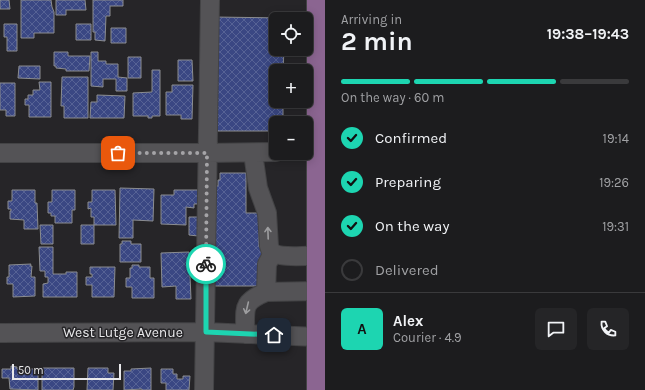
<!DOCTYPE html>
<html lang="en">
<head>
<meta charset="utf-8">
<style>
	body { margin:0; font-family:Karla,sans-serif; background:#252527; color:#f1f3f6; height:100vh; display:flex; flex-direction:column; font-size:15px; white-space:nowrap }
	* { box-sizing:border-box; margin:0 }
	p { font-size:13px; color:#a0a1a4 }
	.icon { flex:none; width:22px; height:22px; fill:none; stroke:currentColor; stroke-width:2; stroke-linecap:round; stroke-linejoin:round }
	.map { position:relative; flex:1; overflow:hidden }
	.panel { display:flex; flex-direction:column; background:#1c1c1e; width:320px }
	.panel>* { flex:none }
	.fabs { position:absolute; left:269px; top:12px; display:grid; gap:8px }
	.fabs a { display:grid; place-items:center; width:44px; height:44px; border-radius:6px; background:#1c1c1e; box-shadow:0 2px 10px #0003,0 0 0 1px #3a3a3c; font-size:20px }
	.scale { position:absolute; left:12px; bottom:10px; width:109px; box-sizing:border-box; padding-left:4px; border:2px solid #e9e9eb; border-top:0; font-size:11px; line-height:14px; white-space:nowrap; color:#e9e9eb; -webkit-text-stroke:3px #262528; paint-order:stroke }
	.pin { position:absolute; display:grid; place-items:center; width:34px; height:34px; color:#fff; margin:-17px; border-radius:8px; box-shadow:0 2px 6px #0006 }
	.courier { position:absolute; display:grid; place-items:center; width:40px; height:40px; margin:-20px; border:3px solid #1dd5b1; border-radius:50%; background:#fff; color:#222; box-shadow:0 1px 5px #0007 }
	.overview em { font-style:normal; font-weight:700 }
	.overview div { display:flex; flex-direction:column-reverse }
	.overview { display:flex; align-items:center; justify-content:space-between; height:68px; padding:0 16px }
	h1 { font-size:26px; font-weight:700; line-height:30px }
	.bar { display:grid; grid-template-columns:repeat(4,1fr); gap:6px 4px; align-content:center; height:48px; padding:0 16px }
	.bar i { height:5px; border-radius:3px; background:#3a3a3c }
	.bar .selected { background:#1dd5b1 }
	.bar p { grid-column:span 4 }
	.line { display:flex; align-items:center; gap:10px; padding:0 16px; border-top:1px solid #3a3a3c }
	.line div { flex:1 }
	.round { display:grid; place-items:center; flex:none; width:42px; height:42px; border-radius:6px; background:#252527 }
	ol { padding:0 16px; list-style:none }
	li { display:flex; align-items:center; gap:12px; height:44px }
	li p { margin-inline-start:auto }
	li .icon { padding:4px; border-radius:50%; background:#1dd5b1; color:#111; stroke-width:4 }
	li:last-child { color:#a0a1a4 }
	li i { width:22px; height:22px; border:2px solid #3a3a3c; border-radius:50% }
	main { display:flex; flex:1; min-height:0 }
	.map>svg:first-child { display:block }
	.building { fill:url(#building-cross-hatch); stroke:#8b8d90 }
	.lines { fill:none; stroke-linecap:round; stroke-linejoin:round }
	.minor-casing { stroke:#434345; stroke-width:20 }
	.major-casing { stroke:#434345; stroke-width:24 }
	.minor { stroke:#545356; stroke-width:18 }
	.major { stroke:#8b6591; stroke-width:22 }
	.oneway { stroke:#9e9ea0 }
	.done { stroke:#a5a4a7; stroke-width:4; stroke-dasharray:0 7.2 }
	.route { stroke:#1dd5b1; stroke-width:5 }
	.labels { text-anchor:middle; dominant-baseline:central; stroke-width:3; stroke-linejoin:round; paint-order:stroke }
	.street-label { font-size:14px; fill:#e9e9eb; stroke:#262528 }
</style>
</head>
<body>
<main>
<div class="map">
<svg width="325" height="390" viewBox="0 0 325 390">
	<defs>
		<pattern id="building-cross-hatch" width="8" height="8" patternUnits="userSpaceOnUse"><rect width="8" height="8" fill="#3a4783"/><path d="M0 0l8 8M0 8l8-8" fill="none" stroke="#566295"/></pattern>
	</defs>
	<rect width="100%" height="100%" fill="#262528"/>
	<path class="building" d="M 0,0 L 9,0 L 10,9 L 0,9 Z
		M 21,0 L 51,0 L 52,7 L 54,12 L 54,33 L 34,33 L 34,38 L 21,38 Z
		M 56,0 L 85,0 L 86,10 L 66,10 L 66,15 L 56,15 Z
		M 93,0 L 123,0 L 123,6 L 110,6 L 110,16 L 106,16 L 105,41 L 95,40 L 95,32 L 93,32 Z
		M 214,17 L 284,18 L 284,19 L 276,19 L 276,49 L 284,49 L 283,71 L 276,71 L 276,101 L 283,101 L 283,123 L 276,123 L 276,131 L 214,131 Z
		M 4,24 L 17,24 L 17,51 L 7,51 L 7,37 L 4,37 Z
		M 76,24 L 91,24 L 91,40 L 76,40 Z
		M 111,28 L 126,28 L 126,43 L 111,43 Z
		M 54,52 L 68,52 L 68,56 L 90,56 L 89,71 L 66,71 L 66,69 L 56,68 L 56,66 L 54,66 Z
		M 91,52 L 98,52 L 98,61 L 106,61 L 106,64 L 118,64 L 118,77 L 127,78 L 127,91 L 116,91 L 116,79 L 103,79 L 103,87 L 91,86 Z
		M 128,57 L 141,57 L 141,78 L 128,78 Z
		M 178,60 L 192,60 L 193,81 L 178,81 Z
		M 19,66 L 40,66 L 40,79 L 18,78 Z
		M 152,70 L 160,70 L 160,116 L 152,116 L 152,118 L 148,118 L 148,116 L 133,116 L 133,93 L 152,92 Z
		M 62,77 L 88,77 L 88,118 L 64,118 L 64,106 L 61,106 Z
		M 39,82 L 51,82 L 51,117 L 29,117 L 29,105 L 25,105 L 25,99 L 28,99 L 28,95 L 33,95 L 33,90 L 40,90 Z
		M 0,83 L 15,83 L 15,116 L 6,116 L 6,110 L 0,110 Z
		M 172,85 L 193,85 L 192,119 L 181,119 L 181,115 L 166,115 L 166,92 L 172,92 Z
		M 97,95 L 125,96 L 124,118 L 90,118 L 91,102 L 97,102 Z
		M 220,173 L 246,173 L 246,213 L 259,213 L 259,247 L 262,247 L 262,262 L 258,286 L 213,286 L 213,186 L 218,186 L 218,180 L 220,180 Z
		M 120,188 L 154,189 L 153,221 L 133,220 L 133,238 L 119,238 Z
		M 12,190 L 35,190 L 35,203 L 37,203 L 38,229 L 24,229 L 24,220 L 10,219 L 10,211 L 11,211 L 11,209 L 8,209 L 8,201 L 12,201 Z
		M 52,190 L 75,190 L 75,210 L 72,210 L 72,223 L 55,223 L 55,216 L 51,216 L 51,213 L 48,213 L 48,202 L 52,202 Z
		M 92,190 L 115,190 L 116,225 L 94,225 L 94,217 L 91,217 L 91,208 L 88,209 L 88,202 L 92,202 Z
		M 174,190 L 198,190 L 198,204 L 194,204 L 194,208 L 186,207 L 186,225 L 161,224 L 161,195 L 174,195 Z
		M 189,217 L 198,217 L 198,236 L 189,235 Z
		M 40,225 L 53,225 L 53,244 L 41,244 Z
		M 81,225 L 94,225 L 94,244 L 81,244 Z
		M 122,241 L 131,241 L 131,244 L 141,244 L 141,262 L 120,262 L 120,244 L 122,244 Z
		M 39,247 L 53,247 L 53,274 L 66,274 L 66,272 L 77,272 L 77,297 L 43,297 L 43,284 L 48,283 L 48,277 L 45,277 L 45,271 L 40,271 Z
		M 189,252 L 191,299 L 176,299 L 176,286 L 162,287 L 161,253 Z
		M 31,264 L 30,266 L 32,266 L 31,277 L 35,277 L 35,296 L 13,297 L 13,284 L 7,284 L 7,277 L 9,277 L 9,265 Z
		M 132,265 L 139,265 L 139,267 L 150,267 L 150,278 L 154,278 L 154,298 L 132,298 L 132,287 L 126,287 L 126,278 L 130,278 L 130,268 L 132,268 Z
		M 90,267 L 115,267 L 114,297 L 92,297 L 92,285 L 86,285 L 86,277 L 92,277 L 92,274 L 90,274 Z
		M 11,366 L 17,367 L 17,369 L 38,369 L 38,390 L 10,389 L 9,378 L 2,378 L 2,369 L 11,369 Z
		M 42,368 L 74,368 L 74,387 L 73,390 L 42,390 Z
		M 88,368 L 108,368 L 108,373 L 114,373 L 113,390 L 87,390 Z
		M 151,368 L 151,390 L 142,390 L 142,389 L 124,390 L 124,371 L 131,371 L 131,369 Z
		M 161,369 L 173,369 L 173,374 L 177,374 L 177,379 L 183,379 L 183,376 L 190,376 L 189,390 L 166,390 L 166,383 L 161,383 Z"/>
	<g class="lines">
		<g class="minor-casing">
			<path id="minor" d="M 0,153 L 207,153 L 276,152
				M 253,153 L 258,188 L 267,213 L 269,246 C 270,248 270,251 272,252 C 279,258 308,256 318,255
				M 266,292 L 318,291
				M 0,333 L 205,332 L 317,337
				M 245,334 C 246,309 240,303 266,292 L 267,264 L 273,253
				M 204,390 L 210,0"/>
		</g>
		<g class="major-casing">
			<path id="major" d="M 318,390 L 318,0"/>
		</g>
		<use href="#minor" class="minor"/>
		<use href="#major" class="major"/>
	</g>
	<defs><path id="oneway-shaft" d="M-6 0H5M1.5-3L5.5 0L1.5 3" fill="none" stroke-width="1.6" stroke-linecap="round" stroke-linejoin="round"/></defs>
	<g class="oneway">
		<use href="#oneway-shaft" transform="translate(268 233) rotate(-92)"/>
		<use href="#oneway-shaft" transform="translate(247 308) rotate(103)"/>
	</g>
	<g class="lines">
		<path class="done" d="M 118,153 L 207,153 L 206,264"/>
		<path class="route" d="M 206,264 L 206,332 L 274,335"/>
	</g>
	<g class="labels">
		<g class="street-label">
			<text x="123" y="332">West Lutge Avenue</text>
		</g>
	</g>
</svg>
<div class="fabs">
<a><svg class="icon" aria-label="locate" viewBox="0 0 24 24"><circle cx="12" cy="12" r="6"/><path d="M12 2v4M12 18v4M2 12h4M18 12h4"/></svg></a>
<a>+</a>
<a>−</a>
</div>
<div class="scale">50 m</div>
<div class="pin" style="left:118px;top:153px;background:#ea580c"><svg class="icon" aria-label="bag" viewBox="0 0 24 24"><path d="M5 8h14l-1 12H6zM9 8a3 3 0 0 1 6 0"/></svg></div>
<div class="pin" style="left:274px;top:335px;background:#1f2937"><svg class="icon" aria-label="home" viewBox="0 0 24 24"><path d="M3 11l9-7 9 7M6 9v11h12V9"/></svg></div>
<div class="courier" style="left:206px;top:264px"><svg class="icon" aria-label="bike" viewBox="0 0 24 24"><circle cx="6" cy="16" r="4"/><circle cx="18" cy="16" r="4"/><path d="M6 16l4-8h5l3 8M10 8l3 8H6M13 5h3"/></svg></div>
</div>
<section class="panel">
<div class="overview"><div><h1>2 min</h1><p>Arriving in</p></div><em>19:38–19:43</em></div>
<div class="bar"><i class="selected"></i><i class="selected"></i><i class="selected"></i><i></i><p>On the way · 60 m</p></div>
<ol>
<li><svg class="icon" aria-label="check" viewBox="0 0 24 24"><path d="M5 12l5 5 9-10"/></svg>Confirmed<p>19:14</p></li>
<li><svg class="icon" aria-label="check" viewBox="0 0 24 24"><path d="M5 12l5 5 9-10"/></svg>Preparing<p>19:26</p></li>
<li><svg class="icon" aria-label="check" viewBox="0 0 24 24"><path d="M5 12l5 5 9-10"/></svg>On the way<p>19:31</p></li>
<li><i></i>Delivered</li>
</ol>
<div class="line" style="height:72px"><b class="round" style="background:#1dd5b1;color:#111">A</b><div><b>Alex</b><p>Courier · 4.9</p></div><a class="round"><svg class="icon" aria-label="chat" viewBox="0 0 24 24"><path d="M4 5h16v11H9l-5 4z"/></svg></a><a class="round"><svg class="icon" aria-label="phone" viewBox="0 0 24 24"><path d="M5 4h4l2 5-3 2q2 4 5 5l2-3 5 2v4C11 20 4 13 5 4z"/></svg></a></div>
</section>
</main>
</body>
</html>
